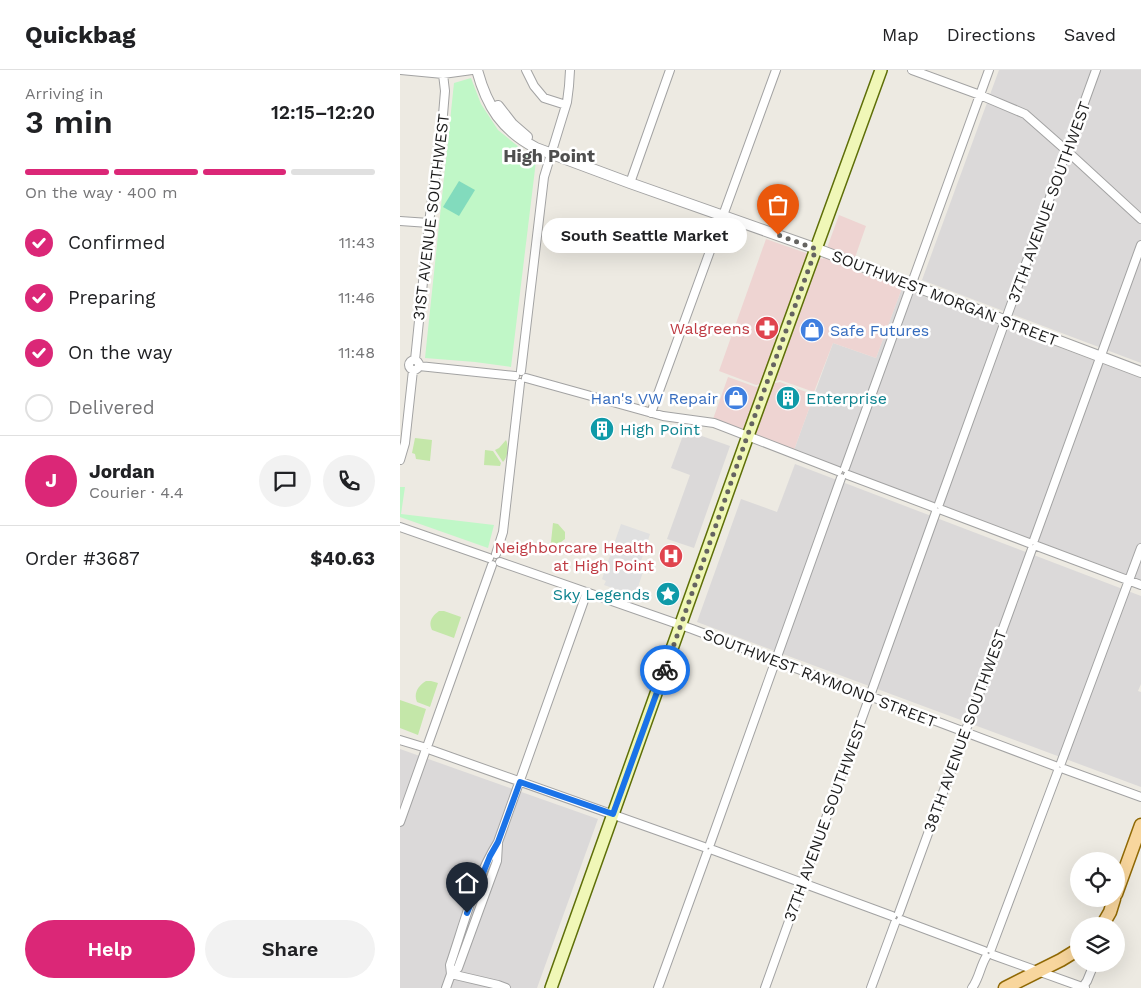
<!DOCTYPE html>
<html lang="en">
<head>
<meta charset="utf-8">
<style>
	body { margin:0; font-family:"Work Sans",sans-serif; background:#f2f2f2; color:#202124; height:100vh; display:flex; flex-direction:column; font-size:19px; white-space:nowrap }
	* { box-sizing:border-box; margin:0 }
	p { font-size:16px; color:#757577 }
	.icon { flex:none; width:28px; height:28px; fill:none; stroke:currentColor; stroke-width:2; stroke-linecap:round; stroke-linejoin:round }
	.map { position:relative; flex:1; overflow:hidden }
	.panel { display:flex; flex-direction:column; background:#fff; width:400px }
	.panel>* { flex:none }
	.controls { position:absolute; left:670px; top:782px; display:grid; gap:10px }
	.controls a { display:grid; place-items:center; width:55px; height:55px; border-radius:50%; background:#fff; box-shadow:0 5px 20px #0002; font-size:25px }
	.pin { position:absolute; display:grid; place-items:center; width:42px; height:42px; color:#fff; margin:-51px -21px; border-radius:50% 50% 50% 0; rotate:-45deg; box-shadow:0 0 5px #0007 }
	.pin .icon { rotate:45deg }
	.courier { position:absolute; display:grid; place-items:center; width:50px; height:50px; margin:-25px; border:4px solid #1a73e8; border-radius:50%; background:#fff; color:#222; box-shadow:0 1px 6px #0007 }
	.bubble { position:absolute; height:35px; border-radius:18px; background:#fff; box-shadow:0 5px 20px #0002; font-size:16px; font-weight:600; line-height:35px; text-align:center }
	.overview em { font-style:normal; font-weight:600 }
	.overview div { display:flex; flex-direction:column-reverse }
	.overview { display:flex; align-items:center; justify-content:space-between; height:85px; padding:0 25px }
	h1 { font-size:32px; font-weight:600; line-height:38px }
	.bar { display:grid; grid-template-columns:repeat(4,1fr); gap:8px 5px; align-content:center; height:60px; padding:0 25px }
	.bar i { height:6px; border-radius:4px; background:#e0e0e0 }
	.bar .current { background:#db2777 }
	.bar p { grid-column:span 4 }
	.line { display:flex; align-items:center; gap:12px; padding:0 25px; border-top:1px solid #e0e0e0 }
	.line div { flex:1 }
	.round { display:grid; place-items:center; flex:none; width:52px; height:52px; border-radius:26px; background:#f2f2f2 }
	ol { padding:0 25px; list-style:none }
	li { display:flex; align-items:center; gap:15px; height:55px }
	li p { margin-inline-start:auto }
	li .icon { padding:5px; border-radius:50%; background:#db2777; color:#fff; stroke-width:4 }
	li:last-child { color:#757577 }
	li i { width:28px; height:28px; border:2px solid #e0e0e0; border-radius:50% }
	.button { display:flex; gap:10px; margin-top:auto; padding:10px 25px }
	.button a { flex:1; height:58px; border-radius:30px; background:#db2777; color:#fff; font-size:20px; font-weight:600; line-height:58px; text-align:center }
	.button a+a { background:#f2f2f2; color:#202124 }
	header { display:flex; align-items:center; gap:30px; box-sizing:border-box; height:70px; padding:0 25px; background:#fff; border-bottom:1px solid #e0e0e0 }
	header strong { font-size:24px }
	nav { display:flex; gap:28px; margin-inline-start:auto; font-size:18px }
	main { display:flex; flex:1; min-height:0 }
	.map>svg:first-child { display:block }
	.residential { fill:#dbd9d9 }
	.commercial { fill:#eed4d2 }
	.grass { fill:#c4e7a9 }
	.park { fill:#c0f7c7 }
	.pitch { fill:#82dbbd }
	.parking { fill:#e0e0e0 }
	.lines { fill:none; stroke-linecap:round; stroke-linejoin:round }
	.minor-casing { stroke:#a3a3a3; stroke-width:10 }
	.tertiary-casing { stroke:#a3a3a3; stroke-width:12 }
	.secondary-casing { stroke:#5e6f08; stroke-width:14 }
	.primary-casing { stroke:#906905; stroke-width:15 }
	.minor { stroke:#fff; stroke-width:8 }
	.tertiary { stroke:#fff; stroke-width:10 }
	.secondary { stroke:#f0f7b7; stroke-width:11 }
	.primary { stroke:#f8d69d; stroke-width:12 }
	.done { stroke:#656461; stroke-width:5; stroke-dasharray:0 9 }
	.route { stroke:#1a73e8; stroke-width:6 }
	.labels { text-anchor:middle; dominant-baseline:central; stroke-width:5; stroke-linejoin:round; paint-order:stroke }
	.street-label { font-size:16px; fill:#1c1c1c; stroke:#fff }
	.health-label { font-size:16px; fill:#be3a42; stroke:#fff; text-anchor:end }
	.shop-label { font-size:16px; fill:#366cbe; stroke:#fff; text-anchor:start }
	.culture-label { font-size:16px; fill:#0d838f; stroke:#fff; text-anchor:start }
	.neighbourhood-label { font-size:18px; font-weight:bold; fill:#4f4f4f; stroke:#fff }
</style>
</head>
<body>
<header>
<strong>Quickbag</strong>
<nav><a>Map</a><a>Directions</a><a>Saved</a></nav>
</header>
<main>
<section class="panel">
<div class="overview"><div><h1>3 min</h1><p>Arriving in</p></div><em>12:15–12:20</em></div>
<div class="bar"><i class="current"></i><i class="current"></i><i class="current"></i><i></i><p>On the way · 400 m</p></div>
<ol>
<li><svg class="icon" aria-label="check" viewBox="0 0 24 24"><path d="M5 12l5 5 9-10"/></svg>Confirmed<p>11:43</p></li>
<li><svg class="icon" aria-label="check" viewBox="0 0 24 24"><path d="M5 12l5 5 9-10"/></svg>Preparing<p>11:46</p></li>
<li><svg class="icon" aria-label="check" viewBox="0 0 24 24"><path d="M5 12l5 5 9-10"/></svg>On the way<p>11:48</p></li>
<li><i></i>Delivered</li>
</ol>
<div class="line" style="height:90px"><b class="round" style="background:#db2777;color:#fff">J</b><div><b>Jordan</b><p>Courier · 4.4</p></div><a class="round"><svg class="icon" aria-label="chat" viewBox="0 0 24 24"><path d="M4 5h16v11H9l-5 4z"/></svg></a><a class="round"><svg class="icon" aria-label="phone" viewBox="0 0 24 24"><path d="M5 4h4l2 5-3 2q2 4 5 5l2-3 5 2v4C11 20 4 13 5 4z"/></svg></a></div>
<div class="line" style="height:65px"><div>Order #3687</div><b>$40.63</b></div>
<div class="button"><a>Help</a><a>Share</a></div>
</section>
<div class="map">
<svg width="741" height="918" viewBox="0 0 741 918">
	<rect width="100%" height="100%" fill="#edeae2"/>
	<path class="residential" d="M 599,0 L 741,0 L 741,293 L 522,210 Z
		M 502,218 L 741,308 L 741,510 L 524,429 L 394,380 L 433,273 L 476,288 Z
		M 285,360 L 330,376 L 294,478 L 267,469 L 290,405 L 271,398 Z
		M 395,394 L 741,526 L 741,614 L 738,621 L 741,622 L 741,717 L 297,552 L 341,429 L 377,442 Z
		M 0,679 L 198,749 L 137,918 L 0,918 Z"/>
	<path class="commercial" d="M 439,145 L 466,156 L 451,199 L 502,218 L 476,288 L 433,273 L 414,322 L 380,310 L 356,315 L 319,301 L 366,169 L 423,189 Z
		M 328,307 L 356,317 L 380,312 L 414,325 L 394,380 L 313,349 Z"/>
	<path class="grass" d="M 15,368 L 32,370 L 30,391 L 16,389 L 15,384 L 12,383 Z
		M 106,370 C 109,376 108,387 103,392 L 95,380 L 99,378 Z
		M 85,380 L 93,381 L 101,393 L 100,396 L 84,395 Z
		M 153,453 L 158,454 L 165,462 L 165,469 L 157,475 L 154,482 L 148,480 L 151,472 Z
		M 39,541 L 44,541 L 61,547 L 54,568 L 32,560 C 28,552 32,546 39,541 Z
		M 26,611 L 31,611 L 38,613 L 30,637 L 17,632 C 13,623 19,615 26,611 Z
		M 0,630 L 26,639 L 18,665 L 0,658 Z"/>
	<path class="park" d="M 71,8 L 81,34 L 98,60 L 136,91 L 111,297 L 75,292 L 25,288 L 54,13 Z
		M 0,417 L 5,417 L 1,444 L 94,455 L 88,478 L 0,447 Z"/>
	<path class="pitch" d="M 59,111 L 75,120 L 59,146 L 43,137 Z"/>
	<path class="parking" d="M 221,454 L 250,464 L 240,494 L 245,496 L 235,526 L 204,515 L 206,511 L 202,509 Z"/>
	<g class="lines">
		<g class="minor-casing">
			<path id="minor" d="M 1,0 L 43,4 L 72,0
				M 126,0 L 134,16 L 144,28 L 166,35
				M 512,0 L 580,25 L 625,44 L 667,81 L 741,149
				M 230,113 L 270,0
				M 0,151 L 29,153
				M9 295a5 5 0 1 1 10 0a5 5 0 1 1-10 0Z
				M 15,290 L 29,153 L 43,45 L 45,21 L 43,4
				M 19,296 L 115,306
				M 121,301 L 144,107 L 167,32 L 169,16 L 170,0
				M 126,308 L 263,346 L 314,353 L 438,401
				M 251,343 L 376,0
				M 0,390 L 5,373 L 13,300
				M 445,398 L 589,0
				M 448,405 L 533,437
				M 539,434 L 696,0
				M 542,440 L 629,473
				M 0,457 L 89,488
				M 634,470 L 741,175
				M 637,476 L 741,515
				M 96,484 L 103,462 L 120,313
				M 100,492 L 292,559 L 655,696
				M 0,670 L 23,677
				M 28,674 L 92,495
				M 31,680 L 304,777
				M 661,693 L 741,478
				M 664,699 L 741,727
				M 0,752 L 25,682
				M 310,774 L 441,408
				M 313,780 L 492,846
				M 499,843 L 632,479
				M 501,850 L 584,881
				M 591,879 L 658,701
				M 593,885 L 685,918
				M 51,904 L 58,898 L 97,791 L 98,774
				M 51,904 L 98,915 L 106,918
				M 46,918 L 51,904 L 50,895 C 64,854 75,809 98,772 L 187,522
				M 258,918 L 307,783
				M 365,918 L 536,442
				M 471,918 L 495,853
				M 572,918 C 579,909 580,897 586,887
				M 682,918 L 687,911 L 694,894"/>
		</g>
		<g class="tertiary-casing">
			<path id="tertiary" d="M 77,0 C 87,37 102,60 136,78 L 230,113 L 417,179 L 741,302
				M 98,36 L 112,54 L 127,67"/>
		</g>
		<g class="secondary-casing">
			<path id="secondary" d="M 151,918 L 345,374 L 481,0"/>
		</g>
		<g class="primary-casing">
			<path id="primary" d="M 716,824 L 741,755
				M 702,856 L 710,842 L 714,829
				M 605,918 L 661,890 L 679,879"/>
		</g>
		<use href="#minor" class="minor"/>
		<use href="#tertiary" class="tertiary"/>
		<use href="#secondary" class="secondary"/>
		<use href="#primary" class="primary"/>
	</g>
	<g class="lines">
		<path class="done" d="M 265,600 L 347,367 L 416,179 L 378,165"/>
		<path class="route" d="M 67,843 L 90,786 L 98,772 L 120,712 L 213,744 L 265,600"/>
	</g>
	<defs>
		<g id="pharmacy-disc" transform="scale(1.25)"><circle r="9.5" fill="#e0444e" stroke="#fff"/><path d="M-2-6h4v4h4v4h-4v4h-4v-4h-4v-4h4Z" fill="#fff"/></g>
		<g id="shop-disc" transform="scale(1.25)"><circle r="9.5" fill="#3f7fe0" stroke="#fff"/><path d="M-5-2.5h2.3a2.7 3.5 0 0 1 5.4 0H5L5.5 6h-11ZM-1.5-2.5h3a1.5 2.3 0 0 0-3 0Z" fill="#fff"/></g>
		<g id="building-disc" transform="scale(1.25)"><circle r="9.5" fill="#0f9aa8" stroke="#fff"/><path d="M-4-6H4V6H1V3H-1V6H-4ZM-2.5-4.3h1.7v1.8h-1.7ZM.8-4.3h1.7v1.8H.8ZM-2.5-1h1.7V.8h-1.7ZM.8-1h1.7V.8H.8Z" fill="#fff"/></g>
		<g id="hospital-disc" transform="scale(1.25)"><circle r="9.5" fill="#e0444e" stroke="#fff"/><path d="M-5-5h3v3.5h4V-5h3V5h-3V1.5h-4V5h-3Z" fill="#fff"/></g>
		<g id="sight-disc" transform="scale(1.25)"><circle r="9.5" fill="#0f9aa8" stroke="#fff"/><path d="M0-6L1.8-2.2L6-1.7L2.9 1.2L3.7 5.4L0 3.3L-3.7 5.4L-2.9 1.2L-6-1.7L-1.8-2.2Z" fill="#fff"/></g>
	</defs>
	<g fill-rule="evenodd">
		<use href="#pharmacy-disc" x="367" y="258"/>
		<use href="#shop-disc" x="412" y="260"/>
		<use href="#shop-disc" x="336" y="328"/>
		<use href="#building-disc" x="388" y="328"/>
		<use href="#building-disc" x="202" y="359"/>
		<use href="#hospital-disc" x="271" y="486"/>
		<use href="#sight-disc" x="268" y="524"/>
	</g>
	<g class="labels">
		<g class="street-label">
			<text transform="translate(649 132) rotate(-70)">37TH AVENUE SOUTHWEST</text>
			<text transform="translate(31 147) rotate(-83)">31ST AVENUE SOUTHWEST</text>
			<text transform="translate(545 228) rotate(21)">SOUTHWEST MORGAN STREET</text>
			<text transform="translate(420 608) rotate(21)">SOUTHWEST RAYMOND STREET</text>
			<text transform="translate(565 661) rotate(-70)">38TH AVENUE SOUTHWEST</text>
			<text transform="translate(425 751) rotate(-70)">37TH AVENUE SOUTHWEST</text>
		</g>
		<g class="health-label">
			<text x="350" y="258">Walgreens</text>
			<text x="254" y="477">Neighborcare Health<tspan x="254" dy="18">at High Point</tspan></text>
		</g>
		<g class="shop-label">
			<text x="430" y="260">Safe Futures</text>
			<text x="318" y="328" text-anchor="end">Han's VW Repair</text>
		</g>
		<g class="culture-label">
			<text x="406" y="328">Enterprise</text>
			<text x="220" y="359">High Point</text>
			<text x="250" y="524" text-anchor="end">Sky Legends</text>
		</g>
		<g class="neighbourhood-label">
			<text x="149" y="85">High Point</text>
		</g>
	</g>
</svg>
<div class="controls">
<a><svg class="icon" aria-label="locate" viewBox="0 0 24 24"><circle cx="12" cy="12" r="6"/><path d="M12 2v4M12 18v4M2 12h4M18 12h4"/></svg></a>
<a><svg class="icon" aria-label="layers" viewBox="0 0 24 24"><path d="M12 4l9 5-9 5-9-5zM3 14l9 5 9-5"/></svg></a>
</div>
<div class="pin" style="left:378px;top:165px;background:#ea580c"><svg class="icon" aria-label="bag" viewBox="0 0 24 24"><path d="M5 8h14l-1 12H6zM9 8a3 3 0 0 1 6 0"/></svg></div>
<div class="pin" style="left:67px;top:843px;background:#1f2937"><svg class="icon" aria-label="home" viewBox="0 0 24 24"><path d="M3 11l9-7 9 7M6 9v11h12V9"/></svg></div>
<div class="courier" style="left:265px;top:600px"><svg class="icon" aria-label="bike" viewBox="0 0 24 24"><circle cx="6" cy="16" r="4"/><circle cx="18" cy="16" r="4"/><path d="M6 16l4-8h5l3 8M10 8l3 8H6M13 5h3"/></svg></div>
<div class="bubble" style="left:142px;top:148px;width:205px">South Seattle Market</div>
</div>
</main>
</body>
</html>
